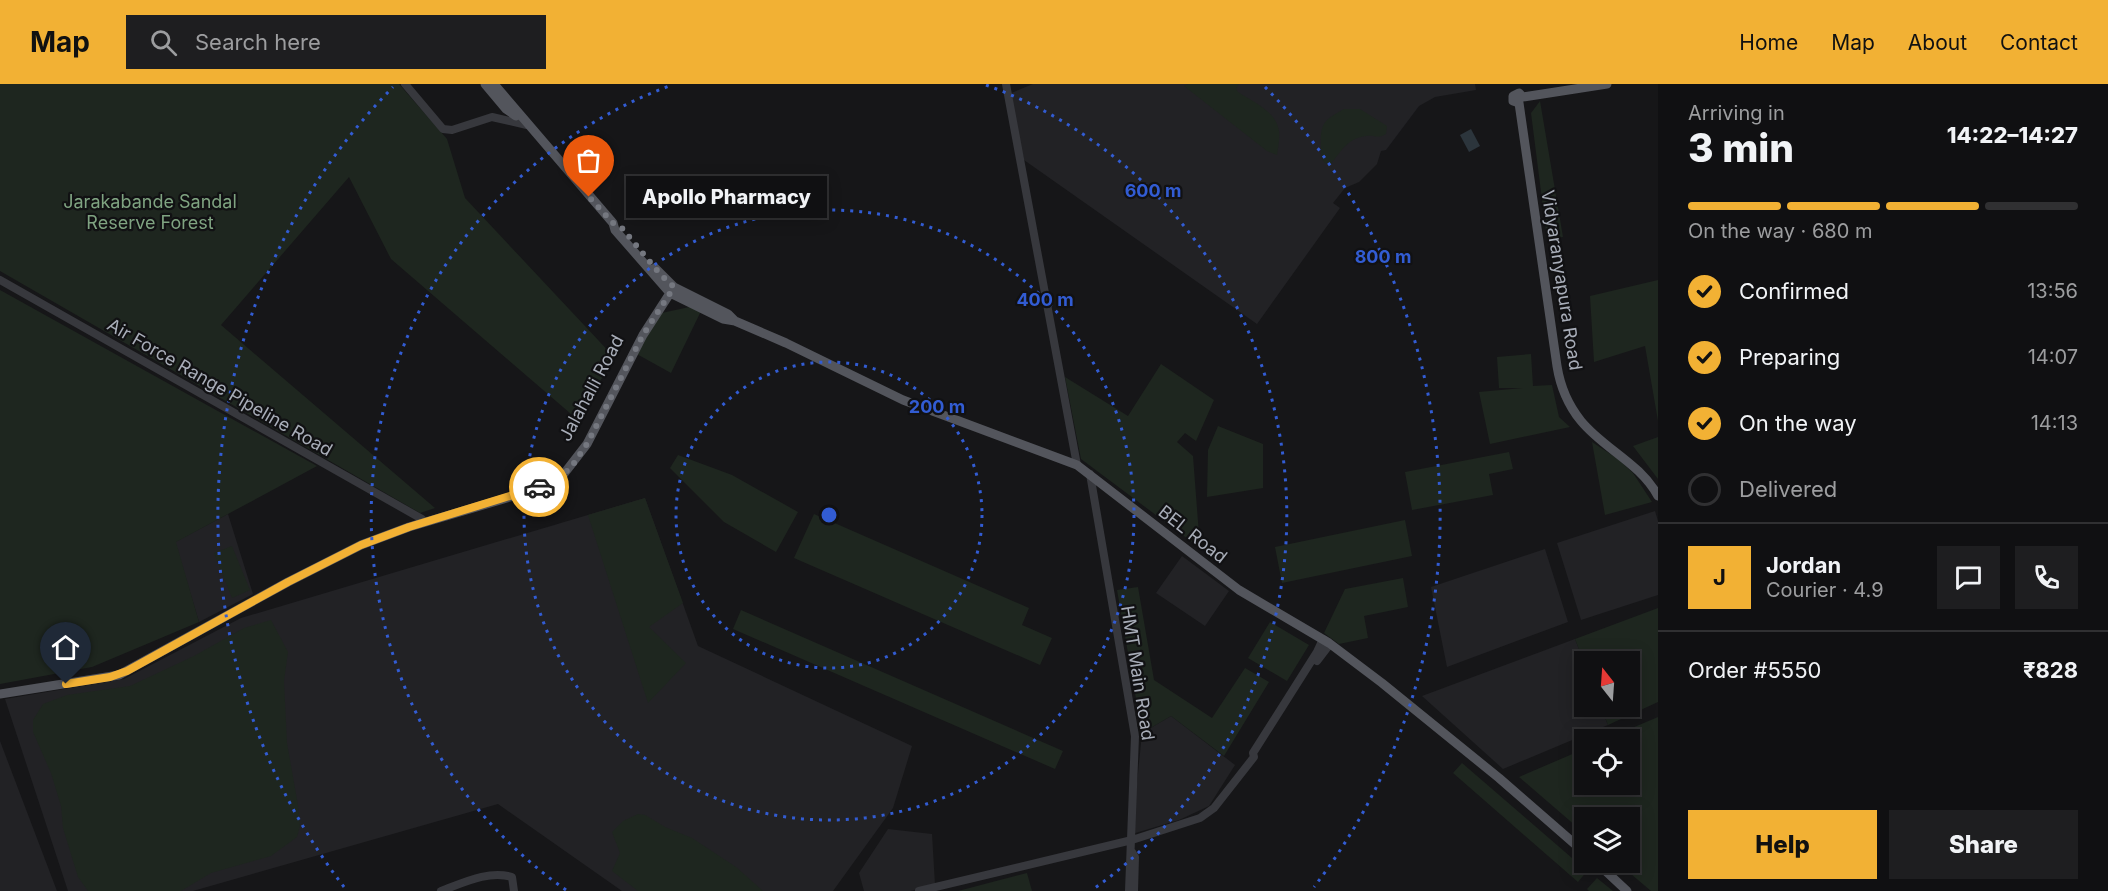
<!DOCTYPE html>
<html lang="en">
<head>
<meta charset="utf-8">
<style>
	body { margin:0; font-family:Inter,sans-serif; background:#1e1e20; color:#f1f3f6; height:100vh; display:flex; flex-direction:column; font-size:22px; white-space:nowrap }
	* { box-sizing:border-box; margin:0 }
	p { font-size:20px; color:#9c9d9f }
	.icon { flex:none; width:33px; height:33px; fill:none; stroke:currentColor; stroke-width:2; stroke-linecap:round; stroke-linejoin:round }
	.map { position:relative; flex:1; overflow:hidden }
	.details { display:flex; flex-direction:column; background:#101012; width:450px }
	.details>* { flex:none }
	.needle { width:39px; rotate:343deg }
	.controls { position:absolute; left:1574px; top:567px; display:grid; gap:12px }
	.controls a { display:grid; place-items:center; width:66px; height:66px; border-radius:0px; background:#101012; box-shadow:0 3px 15px #0003,0 0 0 2px #303032; font-size:30px }
	.pin { position:absolute; display:grid; place-items:center; width:51px; height:51px; color:#fff; margin:-62px -26px; border-radius:50% 50% 50% 0; rotate:-45deg; box-shadow:0 0 6px #0007 }
	.pin .icon { rotate:45deg }
	.courier { position:absolute; display:grid; place-items:center; width:60px; height:60px; margin:-30px; border:4px solid #f2b134; border-radius:50%; background:#fff; color:#222; box-shadow:0 2px 8px #0007 }
	.bubble { position:absolute; height:42px; border-radius:0px; background:#101012; box-shadow:0 3px 15px #0003,0 0 0 2px #303032; font-size:20px; font-weight:800; line-height:42px; text-align:center }
	.headline em { font-style:normal; font-weight:800 }
	.headline div { display:flex; flex-direction:column-reverse }
	.headline { display:flex; align-items:center; justify-content:space-between; height:102px; padding:0 30px }
	h1 { font-size:39px; font-weight:800; line-height:45px }
	.bar { display:grid; grid-template-columns:repeat(4,1fr); gap:9px 6px; align-content:center; height:72px; padding:0 30px }
	.bar i { height:8px; border-radius:4px; background:#303032 }
	.bar .current { background:#f2b134 }
	.bar p { grid-column:span 4 }
	.line { display:flex; align-items:center; gap:15px; padding:0 30px; border-top:2px solid #303032 }
	.line div { flex:1 }
	.round { display:grid; place-items:center; flex:none; width:63px; height:63px; border-radius:0px; background:#1e1e20 }
	ol { padding:0 30px; list-style:none }
	li { display:flex; align-items:center; gap:18px; height:66px }
	li p { margin-inline-start:auto }
	li .icon { padding:6px; border-radius:50%; background:#f2b134; color:#111; stroke-width:4 }
	li:last-child { color:#9c9d9f }
	li i { width:33px; height:33px; border:3px solid #303032; border-radius:50% }
	.primary-button { display:flex; gap:12px; margin-top:auto; padding:12px 30px }
	.primary-button a { flex:1; height:69px; border-radius:0px; background:#f2b134; color:#111; font-size:24px; font-weight:800; line-height:69px; text-align:center }
	.primary-button a+a { background:#1e1e20; color:#f1f3f6 }
	header { display:flex; align-items:center; gap:36px; box-sizing:border-box; height:84px; padding:0 30px; background:#f2b134; color:#111 }
	header strong { font-size:28px }
	nav { display:flex; gap:33px; margin-inline-start:auto; font-size:21px }
	.search { width:420px; height:54px; background:#1e1e20; display:flex; align-items:center; gap:15px; box-sizing:border-box; padding:0 21px; border-radius:0px; color:#9c9d9f; font-size:22px }
	main { display:flex; flex:1; min-height:0 }
	.map>svg:first-child { display:block }
	.built { fill:#222225 }
	.green { fill:#1e261f }
	.water { fill:#2c353c }
	.lines { fill:none; stroke-linecap:round; stroke-linejoin:round }
	.minor { stroke:#37383d; stroke-width:8 }
	.major { stroke:#53555c; stroke-width:9 }
	.done { stroke:#757880; stroke-width:6; stroke-dasharray:0 10.8 }
	.route { stroke:#f2b134; stroke-width:8 }
	.ring { fill:none; stroke:#325cd3; stroke-width:3; stroke-dasharray:3 6 }
	.labels { text-anchor:middle; dominant-baseline:central; stroke-width:4.5; stroke-linejoin:round; paint-order:stroke }
	.park-label { font-size:18px; fill:#7fa381; stroke:#111113 }
	.street-label { font-size:18px; fill:#a8adb8; stroke:#111113 }
	.centre { fill:#325cd3; stroke:#111113; stroke-width:3 }
	.ring-label { font-size:18px; text-anchor:middle; font-weight:bold; fill:#325cd3; stroke:#111113; stroke-width:4.5; stroke-linejoin:round; paint-order:stroke }
</style>
</head>
<body>
<header>
<strong>Map</strong>
<div class="search"><svg class="icon" aria-label="search" viewBox="0 0 24 24"><circle cx="10" cy="10" r="6"/><path d="M15 15l6 6"/></svg>Search here</div>
<nav><a>Home</a><a>Map</a><a>About</a><a>Contact</a></nav>
</header>
<main>
<div class="map">
<svg width="1658" height="807" viewBox="0 0 1658 807">
	<rect width="100%" height="100%" fill="#161618"/>
	<path class="built" d="M 1033,0 L 1475,0 L 1476,6 L 1435,13 L 1419,22 L 1386,66 L 1381,67 L 1377,80 L 1359,98 L 1345,104 L 1333,119 L 1340,124 L 1257,240 L 1024,76 L 1009,10 Z
		M 645,414 L 698,562 L 912,662 L 893,724 L 833,807 L 622,807 L 498,720 L 193,807 L 68,807 L 5,615 L 124,595 L 241,534 Z
		M 1655,427 L 1658,437 L 1658,511 L 1581,536 L 1557,459 Z
		M 228,430 L 253,510 L 199,538 L 175,458 Z
		M 1545,465 L 1568,538 L 1447,583 L 1431,503 Z
		M 1182,472 L 1229,507 L 1205,542 L 1156,509 Z
		M 1575,555 L 1584,578 L 1584,622 L 1601,623 L 1608,641 L 1503,685 L 1422,612 Z
		M 1171,632 L 1235,681 L 1209,722 L 1179,736 L 1132,750 L 1142,649 Z
		M 0,657 L 57,807 L 0,807 Z
		M 888,745 L 932,750 L 935,801 L 910,807 L 864,807 L 859,789 Z"/>
	<path class="green" d="M 0,0 L 399,0 L 447,55 L 465,114 L 614,273 L 578,336 L 391,175 L 349,93 L 221,241 L 435,424 L 420,429 L 0,187 Z
		M 1188,0 L 1239,0 L 1236,5 L 1238,8 C 1253,18 1276,27 1279,47 C 1280,54 1278,64 1277,71 L 1267,67 L 1184,2 Z
		M 1540,17 L 1563,153 L 1547,155 L 1531,29 Z
		M 1344,25 L 1360,25 L 1387,42 L 1386,50 C 1378,55 1374,51 1366,52 C 1348,54 1341,67 1331,80 L 1325,79 C 1320,74 1321,68 1321,61 C 1320,38 1325,36 1344,25 Z
		M 1658,196 L 1658,337 L 1645,262 L 1594,278 L 1590,212 Z
		M 0,206 L 317,382 L 176,458 L 199,538 L 92,583 L 0,600 Z
		M 694,222 L 702,225 L 671,289 L 635,269 L 657,230 Z
		M 1531,270 L 1533,302 L 1552,301 L 1559,333 L 1570,343 L 1490,360 L 1479,308 L 1523,304 L 1499,304 L 1497,273 Z
		M 1161,280 L 1214,316 L 1196,357 L 1185,349 L 1177,358 L 1193,372 L 1200,464 L 1081,375 L 1065,293 L 1128,332 Z
		M 1218,342 L 1263,360 L 1263,404 L 1207,413 L 1208,366 Z
		M 1658,353 L 1658,395 L 1633,362 Z
		M 1592,358 L 1618,375 L 1633,389 L 1652,418 L 1605,431 Z
		M 1509,368 L 1513,385 L 1489,390 L 1493,411 L 1412,426 L 1405,388 Z
		M 678,371 L 732,391 L 798,428 L 776,468 L 724,438 L 670,384 Z
		M 645,414 L 683,519 L 649,543 L 686,579 L 648,619 L 588,431 Z
		M 814,430 L 1029,524 L 1022,541 L 1052,554 L 1040,581 L 794,474 Z
		M 1405,436 L 1412,472 L 1282,499 L 1275,463 Z
		M 232,462 L 250,506 L 232,514 L 214,469 Z
		M 1403,494 L 1408,523 L 1364,532 L 1368,554 L 1339,560 L 1324,549 L 1345,505 Z
		M 1138,503 L 1154,596 L 1212,634 L 1245,584 L 1269,598 L 1224,672 L 1171,632 L 1142,649 L 1117,506 Z
		M 1658,524 L 1658,618 L 1608,641 L 1601,623 L 1629,622 L 1629,578 L 1584,578 L 1575,555 Z
		M 741,526 L 1063,667 L 1055,685 L 733,545 Z
		M 271,536 L 288,568 L 284,597 L 287,659 L 298,721 L 300,742 L 297,753 L 271,772 L 211,789 L 181,807 L 88,807 L 78,793 L 63,744 L 61,722 L 51,689 L 33,648 L 33,636 L 43,620 L 67,611 L 130,602 L 194,572 L 244,544 Z
		M 1270,538 L 1309,561 L 1287,597 L 1248,574 Z
		M 1658,633 L 1658,807 L 1651,807 L 1618,779 L 1629,778 L 1629,734 L 1584,734 L 1584,749 L 1519,693 L 1584,665 L 1584,700 L 1629,700 L 1629,656 L 1606,655 Z
		M 1462,679 L 1587,787 L 1578,798 L 1453,689 Z
		M 638,730 L 645,731 L 665,743 L 692,754 L 736,783 L 763,807 L 638,807 L 612,787 L 620,769 L 612,748 L 623,737 Z
		M 1027,789 L 1032,807 L 958,807 Z
		M 1597,794 L 1613,807 L 1589,807 L 1587,805 Z"/>
	<path class="water" d="M 1471,45 L 1480,62 L 1469,68 L 1460,51 Z"/>
	<g class="lines">
		<path class="minor" d="M 405,0 L 443,45 L 452,46 L 492,33 L 527,41
			M 1006,0 L 1077,381
			M 0,196 L 422,435 L 423,438
			M 1090,390 L 1135,652 L 1129,807
			M 1317,577 L 1330,560
			M 1132,768 L 1135,773 L 1134,807
			M 441,807 C 463,799 488,786 512,793 L 514,807
			M 919,807 L 1132,756 L 1200,734 L 1214,724 L 1254,673 L 1253,669 L 1317,568 L 1323,555"/>
		<path class="major" d="M 485,0 L 506,25 L 516,32
			M 494,0 L 613,139 L 615,146 L 670,209 L 723,235 L 735,237 L 786,259 L 903,316 L 1077,381 L 1239,506 L 1329,559 L 1382,599 L 1499,694 L 1584,768
			M 1523,13 L 1607,0
			M 1519,19 L 1557,282 C 1560,301 1568,321 1581,337 C 1604,365 1640,379 1658,412
			M 1519,19 L 1513,17 L 1513,12 L 1519,9 L 1523,13
			M 655,184 L 674,203 L 728,230 L 735,237
			M 0,610 L 119,591 L 288,498 L 361,461 L 409,443 L 527,408 L 552,398 L 563,391 L 587,360 L 643,251 L 674,203
			M 1596,778 L 1627,807"/>
	</g>
	<g class="lines">
		<path class="done" d="M 539,403 L 563,391 L 574,379 L 587,360 L 643,251 L 674,203 L 660,190 L 621,143 L 613,139 L 589,113"/>
		<path class="route" d="M 66,600 L 110,593 L 127,587 L 288,498 L 361,461 L 409,443 L 539,403"/>
	</g>
	<g class="ring">
		<circle cx="829" cy="431" r="153"/>
		<circle cx="829" cy="431" r="305"/>
		<path d="M566 806A458 458 0 0 1 672 1M986 1A458 458 0 0 1 1092 806"/>
		<path d="M344 803A611 611 0 0 1 393 3M1265 3A611 611 0 0 1 1314 803"/>
	</g>
	<g class="labels">
		<g class="park-label">
			<text x="150" y="117">Jarakabande Sandal<tspan x="150" dy="21">Reserve Forest</tspan></text>
		</g>
		<g class="street-label">
			<text transform="translate(1562 196) rotate(81)">Vidyaranyapura Road</text>
			<text transform="translate(220 303) rotate(30)">Air Force Range Pipeline Road</text>
			<text transform="translate(591 304) rotate(-62)">Jalahalli Road</text>
			<text transform="translate(1193 450) rotate(38)">BEL Road</text>
			<text transform="translate(1138 589) rotate(81)">HMT Main Road</text>
		</g>
	</g>
	<circle cx="829" cy="431" r="9" class="centre"/>
	<g class="ring-label">
		<text x="1153" y="113">600 m</text>
		<text x="1383" y="179">800 m</text>
		<text x="1045" y="222">400 m</text>
		<text x="937" y="329">200 m</text>
	</g>
</svg>
<div class="controls">
<a><svg class="needle" viewBox="-14 -14 28 28"><path d="M0-13l5 13h-10z" fill="#e53935"/><path d="M0 13l5-13h-10z" fill="#9c9d9f"/></svg></a>
<a><svg class="icon" aria-label="locate" viewBox="0 0 24 24"><circle cx="12" cy="12" r="6"/><path d="M12 2v4M12 18v4M2 12h4M18 12h4"/></svg></a>
<a><svg class="icon" aria-label="layers" viewBox="0 0 24 24"><path d="M12 4l9 5-9 5-9-5zM3 14l9 5 9-5"/></svg></a>
</div>
<div class="pin" style="left:589px;top:113px;background:#ea580c"><svg class="icon" aria-label="bag" viewBox="0 0 24 24"><path d="M5 8h14l-1 12H6zM9 8a3 3 0 0 1 6 0"/></svg></div>
<div class="pin" style="left:66px;top:600px;background:#1f2937"><svg class="icon" aria-label="home" viewBox="0 0 24 24"><path d="M3 11l9-7 9 7M6 9v11h12V9"/></svg></div>
<div class="courier" style="left:539px;top:403px"><svg class="icon" aria-label="car" viewBox="0 0 24 24"><path d="M5 17H2v-5l4-1 3-4h7l3 4 3 1v5h-3M9 17h6M6 11h13"/><circle cx="7" cy="17" r="2"/><circle cx="17" cy="17" r="2"/></svg></div>
<div class="bubble" style="left:626px;top:92px;width:201px">Apollo Pharmacy</div>
</div>
<section class="details">
<div class="headline"><div><h1>3 min</h1><p>Arriving in</p></div><em>14:22–14:27</em></div>
<div class="bar"><i class="current"></i><i class="current"></i><i class="current"></i><i></i><p>On the way · 680 m</p></div>
<ol>
<li><svg class="icon" aria-label="check" viewBox="0 0 24 24"><path d="M5 12l5 5 9-10"/></svg>Confirmed<p>13:56</p></li>
<li><svg class="icon" aria-label="check" viewBox="0 0 24 24"><path d="M5 12l5 5 9-10"/></svg>Preparing<p>14:07</p></li>
<li><svg class="icon" aria-label="check" viewBox="0 0 24 24"><path d="M5 12l5 5 9-10"/></svg>On the way<p>14:13</p></li>
<li><i></i>Delivered</li>
</ol>
<div class="line" style="height:108px"><b class="round" style="background:#f2b134;color:#111">J</b><div><b>Jordan</b><p>Courier · 4.9</p></div><a class="round"><svg class="icon" aria-label="chat" viewBox="0 0 24 24"><path d="M4 5h16v11H9l-5 4z"/></svg></a><a class="round"><svg class="icon" aria-label="phone" viewBox="0 0 24 24"><path d="M5 4h4l2 5-3 2q2 4 5 5l2-3 5 2v4C11 20 4 13 5 4z"/></svg></a></div>
<div class="line" style="height:78px"><div>Order #5550</div><b>₹828</b></div>
<div class="primary-button"><a>Help</a><a>Share</a></div>
</section>
</main>
</body>
</html>
